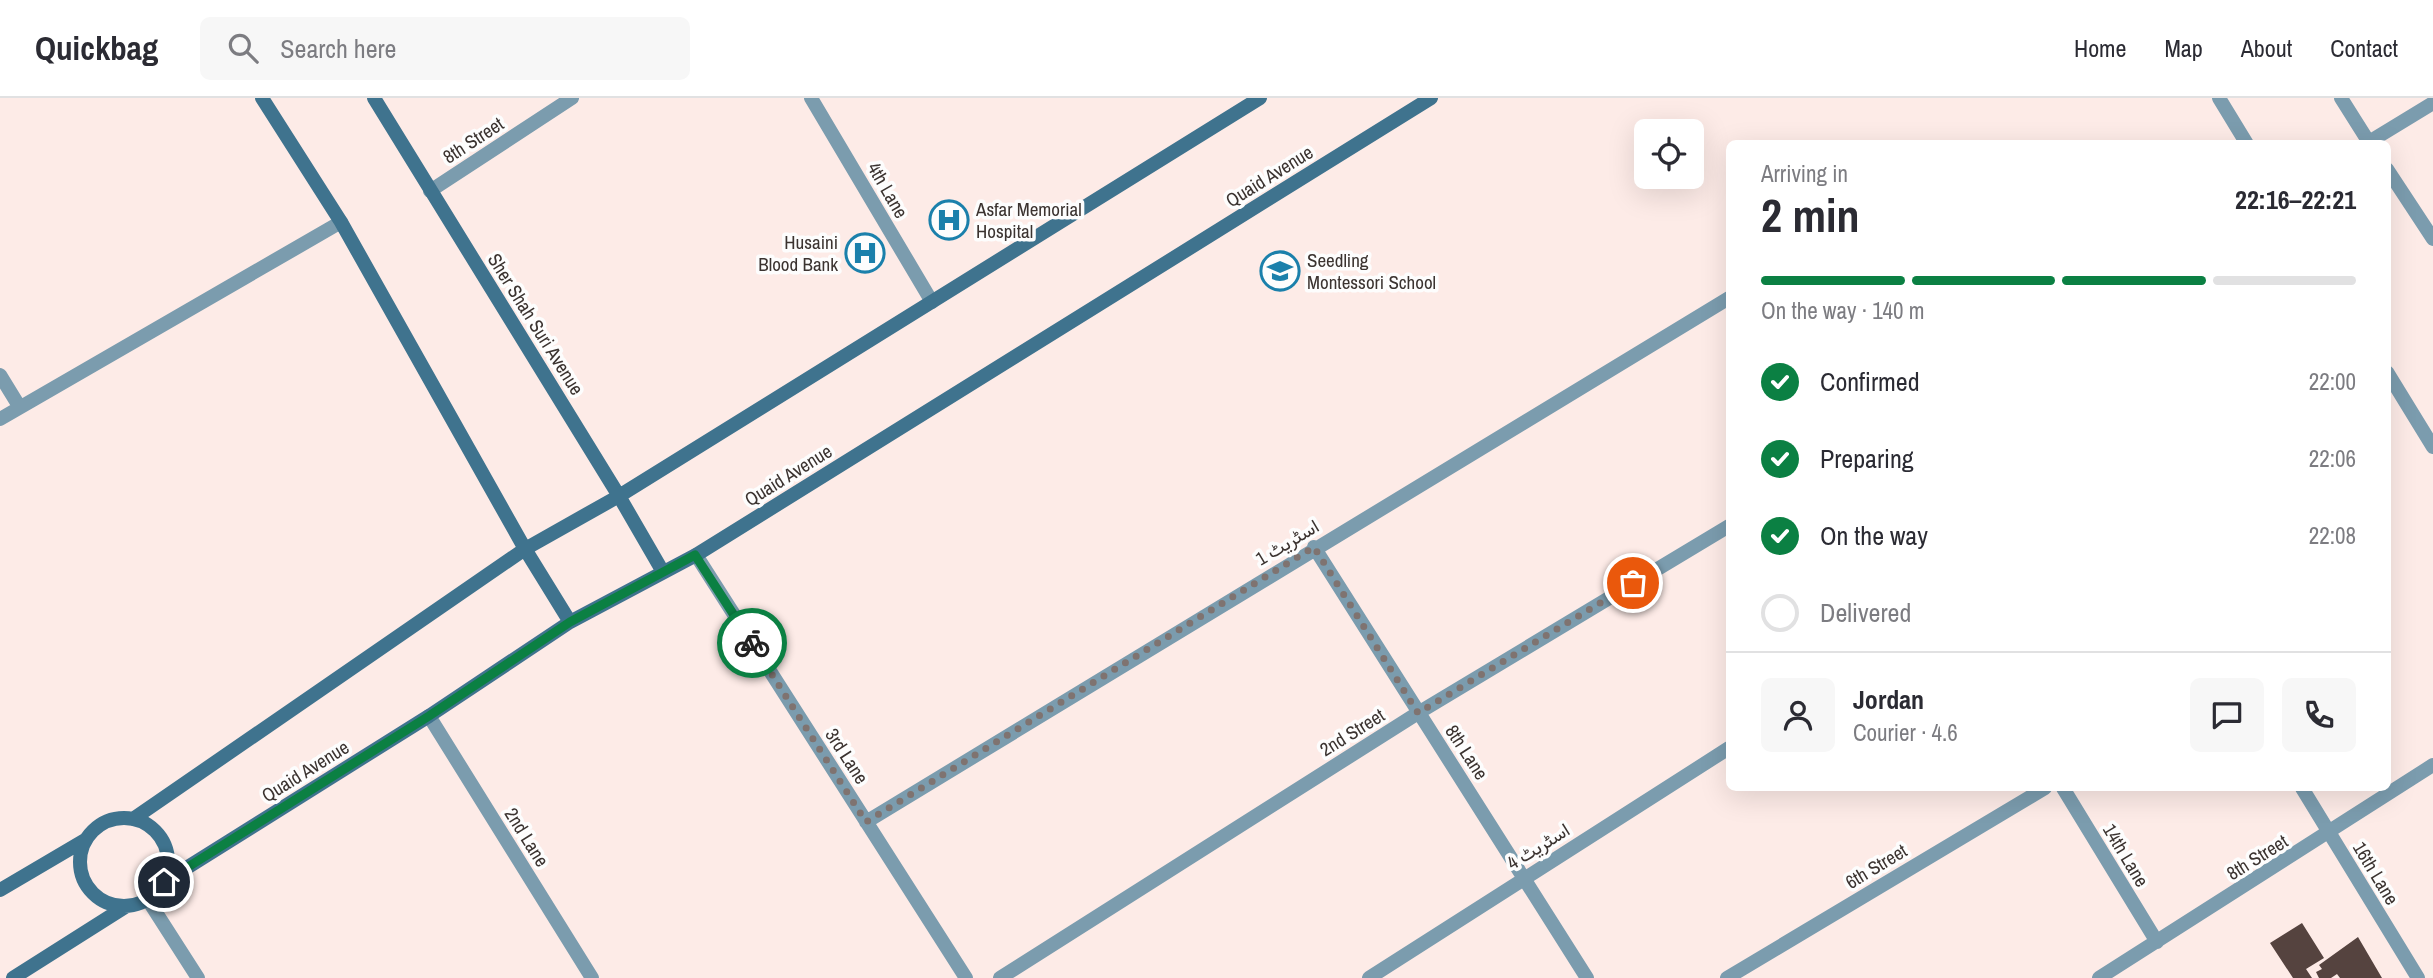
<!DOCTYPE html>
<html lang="en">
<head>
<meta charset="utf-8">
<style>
	body { margin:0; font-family:"Archivo Narrow",Vazirmatn,sans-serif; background:#f7f7f7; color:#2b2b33; height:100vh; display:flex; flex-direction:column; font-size:26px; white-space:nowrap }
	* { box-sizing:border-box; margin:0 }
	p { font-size:23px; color:#7c7c81 }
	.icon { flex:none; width:38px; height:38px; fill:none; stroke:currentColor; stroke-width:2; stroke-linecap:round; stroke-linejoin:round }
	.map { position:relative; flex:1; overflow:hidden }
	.side { position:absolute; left:1726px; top:42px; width:665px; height:651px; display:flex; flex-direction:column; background:#fff; border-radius:10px; box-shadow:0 7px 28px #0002 }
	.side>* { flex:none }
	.buttons { position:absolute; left:1634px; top:21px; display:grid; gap:14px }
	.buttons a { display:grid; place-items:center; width:70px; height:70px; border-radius:10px; background:#fff; box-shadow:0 7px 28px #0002; font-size:35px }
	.pin { position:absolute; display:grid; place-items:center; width:60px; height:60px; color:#fff; margin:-30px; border:4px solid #fff; border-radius:50%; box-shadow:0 2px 7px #0007 }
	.courier { position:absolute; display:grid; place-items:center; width:70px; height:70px; margin:-35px; border:5px solid #0b8043; border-radius:50%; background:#fff; color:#222; box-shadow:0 2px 9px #0007 }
	.summary em { font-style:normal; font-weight:700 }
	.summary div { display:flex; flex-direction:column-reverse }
	.summary { display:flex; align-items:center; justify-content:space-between; height:119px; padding:0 35px }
	h1 { font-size:46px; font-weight:700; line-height:52px }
	.bar { display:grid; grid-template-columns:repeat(4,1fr); gap:10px 7px; align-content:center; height:84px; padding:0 35px }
	.bar i { height:9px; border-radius:5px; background:#e1e1e2 }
	.bar .selected { background:#0b8043 }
	.bar p { grid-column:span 4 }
	.line { display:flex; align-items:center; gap:18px; padding:0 35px; border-top:2px solid #e1e1e2 }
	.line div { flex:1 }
	.round { display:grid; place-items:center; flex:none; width:74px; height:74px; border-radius:10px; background:#f7f7f7 }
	ol { padding:0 35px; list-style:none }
	li { display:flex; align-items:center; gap:21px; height:77px }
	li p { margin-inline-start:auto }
	li .icon { padding:7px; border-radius:50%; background:#0b8043; color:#fff; stroke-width:4 }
	li:last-child { color:#7c7c81 }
	li i { width:38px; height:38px; border:4px solid #e1e1e2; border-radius:50% }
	header { display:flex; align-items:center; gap:42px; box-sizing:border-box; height:98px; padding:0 35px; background:#fff; border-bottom:2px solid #e1e1e2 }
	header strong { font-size:33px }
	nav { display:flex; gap:38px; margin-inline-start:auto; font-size:24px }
	.search { width:490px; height:63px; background:#f7f7f7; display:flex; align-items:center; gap:18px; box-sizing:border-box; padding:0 24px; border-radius:10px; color:#7c7c81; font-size:26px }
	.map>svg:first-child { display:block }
	.building { fill:#55433f }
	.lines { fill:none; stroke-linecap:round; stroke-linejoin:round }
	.street { stroke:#7b9cae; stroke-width:14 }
	.secondary { stroke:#3f738e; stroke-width:14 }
	.done { stroke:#7f7370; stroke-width:7; stroke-dasharray:0 12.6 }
	.route { stroke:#0b8043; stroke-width:9 }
	.labels { text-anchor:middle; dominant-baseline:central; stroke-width:7; stroke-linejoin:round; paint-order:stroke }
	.street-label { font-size:19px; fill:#3b3330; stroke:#fdfdfd }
	.poi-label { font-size:19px; fill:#3b3330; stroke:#fdfdfd; text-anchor:start }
</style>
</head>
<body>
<header>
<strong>Quickbag</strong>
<div class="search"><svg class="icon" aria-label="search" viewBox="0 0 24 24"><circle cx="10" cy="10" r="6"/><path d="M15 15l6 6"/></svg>Search here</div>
<nav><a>Home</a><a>Map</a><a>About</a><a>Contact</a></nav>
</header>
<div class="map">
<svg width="2433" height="880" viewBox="0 0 2433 880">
	<rect width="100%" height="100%" fill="#fdebe7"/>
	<path class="building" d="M 2302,825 L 2324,860 L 2306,871 L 2312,880 L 2293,880 L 2270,845 Z
		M 2358,839 L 2382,880 L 2340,880 L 2337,876 L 2331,880 L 2319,880 L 2316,874 L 2322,871 L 2319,867 Z"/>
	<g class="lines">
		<path class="street" d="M 811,0 L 932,204
			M 2219,0 L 2247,46
			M 2341,0 L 2370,46
			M 2369,44 L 2433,5
			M 2387,71 L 2433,141
			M 430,93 L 572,0
			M 2387,274 L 2433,349
			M 0,277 L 19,308
			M 0,321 L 341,124
			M 1314,449 L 1587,880
			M 696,457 L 966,880
			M 429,618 L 592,880
			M 2063,690 L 2157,844
			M 2302,690 L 2418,880
			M 866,724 L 1729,200
			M 148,802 L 198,880
			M 1000,880 L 1418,615 L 1729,428
			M 1369,880 L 1729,650
			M 1727,880 L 2045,690
			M 2099,880 L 2433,667"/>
		<path class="secondary" d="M 262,0 L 341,124 L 525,451 L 570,524
			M 374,0 L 619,398 L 663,474
			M80 764a44 44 0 1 1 88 0a44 44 0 1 1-88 0Z
			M 133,721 L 525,451 L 619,398 L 1260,0
			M 164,784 L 429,618 L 570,524 L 696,457 L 1431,0
			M 0,792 L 85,742
			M 13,880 L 125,809"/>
	</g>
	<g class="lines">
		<path class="done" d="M 752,545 L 866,724 L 1314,449 L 1418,615 L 1633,485"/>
		<path class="route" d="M 164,784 L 429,618 L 570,524 L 695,457 L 752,545"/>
	</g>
	<defs>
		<g id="hospital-ring" transform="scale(2.0125)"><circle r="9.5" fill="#fdfdfd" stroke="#1b80ab" stroke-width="1.5"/><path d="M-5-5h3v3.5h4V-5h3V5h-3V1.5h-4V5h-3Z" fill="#1b80ab"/></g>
		<g id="school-ring" transform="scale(2.0125)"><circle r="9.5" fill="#fdfdfd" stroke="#1b80ab" stroke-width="1.5"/><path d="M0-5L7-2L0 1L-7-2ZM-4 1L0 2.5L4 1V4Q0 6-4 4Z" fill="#1b80ab"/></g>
	</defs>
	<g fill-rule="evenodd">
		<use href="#hospital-ring" x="949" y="122"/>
		<use href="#hospital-ring" x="865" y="155"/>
		<use href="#school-ring" x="1280" y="173"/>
	</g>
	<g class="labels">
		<g class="street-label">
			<text transform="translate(473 42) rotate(-33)">8th Street</text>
			<text transform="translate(1269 78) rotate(-32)">Quaid Avenue</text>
			<text transform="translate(888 92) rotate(60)">4th Lane</text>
			<text transform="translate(536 226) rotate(58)">Sher Shah Suri Avenue</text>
			<text transform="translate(788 377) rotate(-32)">Quaid Avenue</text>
			<text transform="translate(1287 444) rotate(-31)">اسٹریٹ 1</text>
			<text transform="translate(1352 634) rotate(-32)">2nd Street</text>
			<text transform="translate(1467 654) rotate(57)">8th Lane</text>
			<text transform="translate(847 658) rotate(57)">3rd Lane</text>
			<text transform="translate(305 673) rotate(-32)">Quaid Avenue</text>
			<text transform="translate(527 739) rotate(58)">2nd Lane</text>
			<text transform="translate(1538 748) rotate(-32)">اسٹریٹ 4</text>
			<text transform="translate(2126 757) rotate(59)">14th Lane</text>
			<text transform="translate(2257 759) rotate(-32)">8th Street</text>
			<text transform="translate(1876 768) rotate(-31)">6th Street</text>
			<text transform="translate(2376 775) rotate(59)">16th Lane</text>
		</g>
		<g class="poi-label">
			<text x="976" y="111">Asfar Memorial<tspan x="976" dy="22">Hospital</tspan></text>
			<text x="838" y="144" text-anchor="end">Husaini<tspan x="838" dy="22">Blood Bank</tspan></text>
			<text x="1307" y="162">Seedling<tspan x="1307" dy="22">Montessori School</tspan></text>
		</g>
	</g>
</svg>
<div class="buttons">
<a><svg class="icon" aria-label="locate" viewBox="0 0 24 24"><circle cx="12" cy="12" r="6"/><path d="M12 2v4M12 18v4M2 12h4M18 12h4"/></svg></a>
</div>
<div class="pin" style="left:1633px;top:485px;background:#ea580c"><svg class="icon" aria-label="bag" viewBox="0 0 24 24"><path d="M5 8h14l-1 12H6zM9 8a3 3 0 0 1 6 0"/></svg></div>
<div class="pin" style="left:164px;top:784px;background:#1f2937"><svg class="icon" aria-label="home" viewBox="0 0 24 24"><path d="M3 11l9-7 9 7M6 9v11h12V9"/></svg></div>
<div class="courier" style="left:752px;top:545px"><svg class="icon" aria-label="bike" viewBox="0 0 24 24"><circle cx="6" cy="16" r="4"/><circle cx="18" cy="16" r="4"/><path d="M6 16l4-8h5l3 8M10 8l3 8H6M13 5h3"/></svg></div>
<section class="side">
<div class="summary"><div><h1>2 min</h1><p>Arriving in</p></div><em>22:16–22:21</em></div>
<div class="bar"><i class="selected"></i><i class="selected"></i><i class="selected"></i><i></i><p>On the way · 140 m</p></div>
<ol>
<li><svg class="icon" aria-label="check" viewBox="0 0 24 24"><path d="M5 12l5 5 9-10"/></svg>Confirmed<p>22:00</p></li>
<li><svg class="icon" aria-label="check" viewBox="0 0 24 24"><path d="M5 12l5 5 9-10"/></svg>Preparing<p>22:06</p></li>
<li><svg class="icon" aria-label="check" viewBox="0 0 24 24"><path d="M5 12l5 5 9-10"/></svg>On the way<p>22:08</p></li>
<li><i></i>Delivered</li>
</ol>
<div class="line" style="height:126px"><a class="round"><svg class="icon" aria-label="person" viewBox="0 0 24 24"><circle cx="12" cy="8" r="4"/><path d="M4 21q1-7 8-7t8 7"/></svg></a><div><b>Jordan</b><p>Courier · 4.6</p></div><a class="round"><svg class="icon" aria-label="chat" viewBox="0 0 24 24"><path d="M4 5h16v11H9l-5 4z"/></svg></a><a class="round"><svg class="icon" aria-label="phone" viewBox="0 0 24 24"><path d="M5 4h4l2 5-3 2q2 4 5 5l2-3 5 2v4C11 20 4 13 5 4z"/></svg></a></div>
</section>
</div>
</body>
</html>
